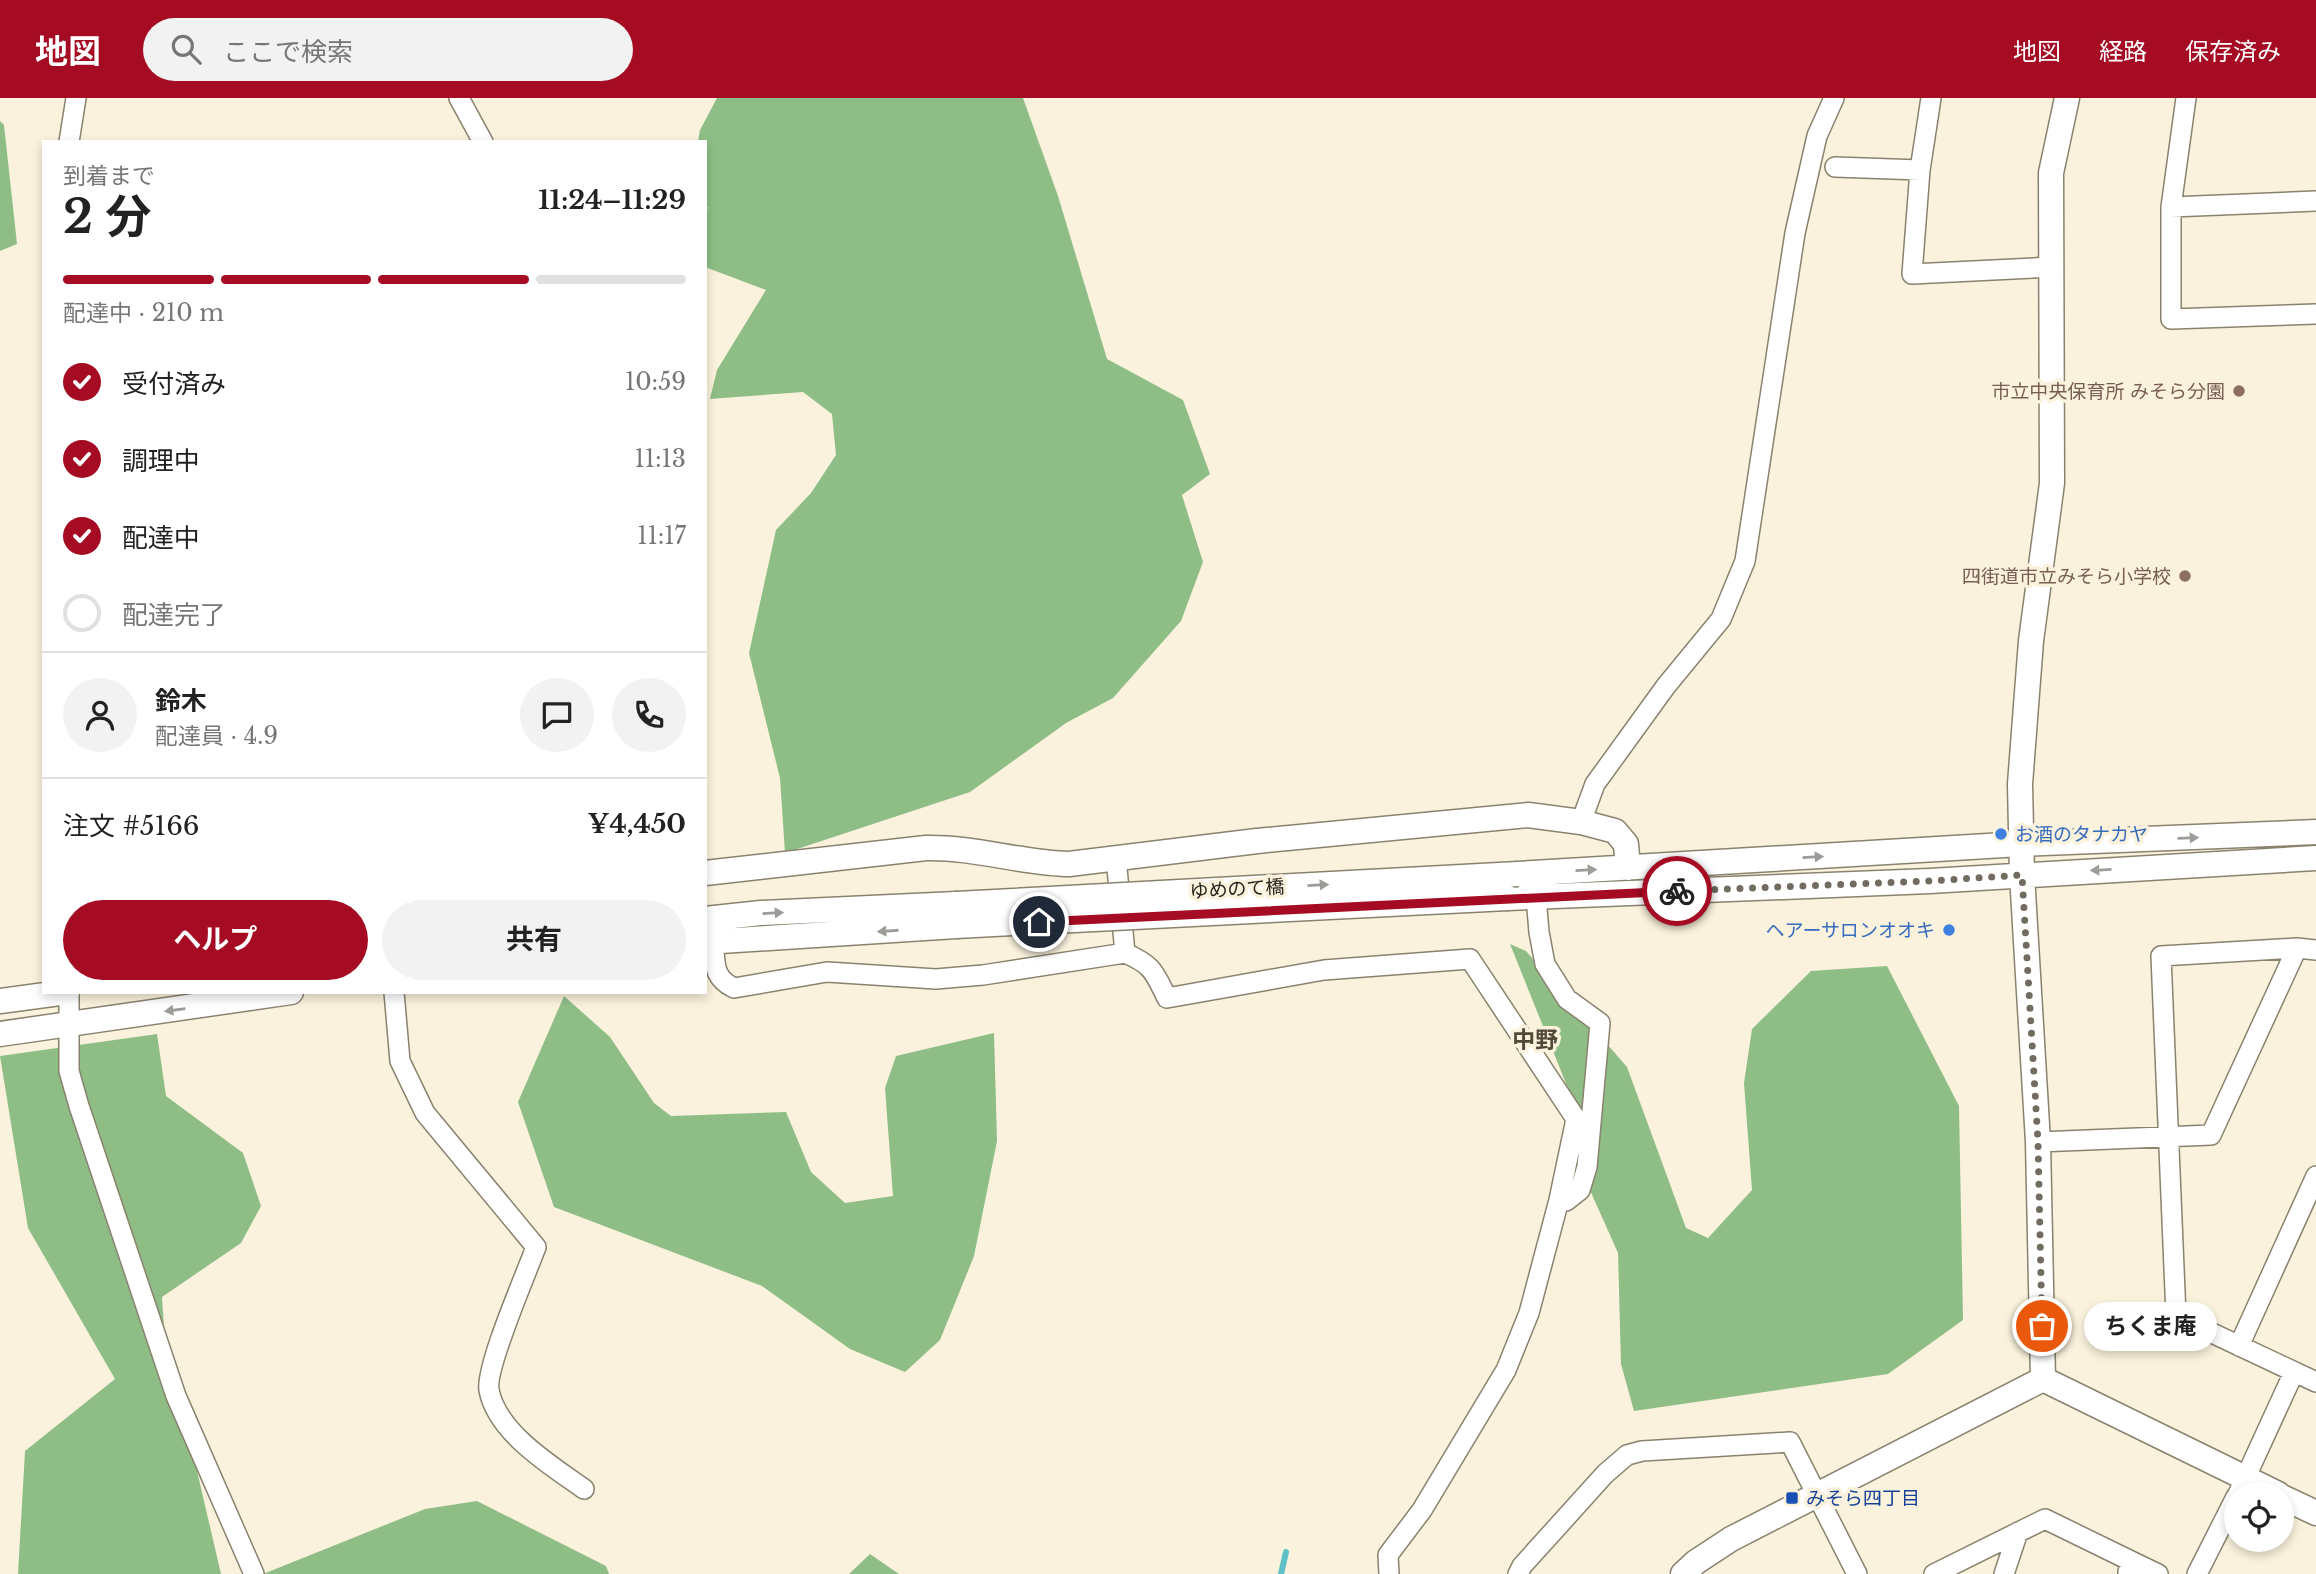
<!DOCTYPE html>
<html lang="ja">
<head>
<meta charset="utf-8">
<style>
	body { margin:0; font-family:"Libre Baskerville","Noto Sans JP",serif; background:#f2f2f2; color:#222; height:100vh; display:flex; flex-direction:column; font-size:26px; white-space:nowrap }
	* { box-sizing:border-box; margin:0 }
	p { font-size:23px; color:#767676 }
	.icon { flex:none; width:38px; height:38px; fill:none; stroke:currentColor; stroke-width:2; stroke-linecap:round; stroke-linejoin:round }
	.map { position:relative; flex:1; overflow:hidden }
	.side { position:absolute; left:42px; top:42px; width:665px; height:854px; display:flex; flex-direction:column; background:#fff; border-radius:0px; box-shadow:0 4px 10px #0003 }
	.side>* { flex:none }
	.controls { position:absolute; left:2224px; top:1384px; display:grid; gap:14px }
	.controls a { display:grid; place-items:center; width:70px; height:70px; border-radius:50%; background:#fff; box-shadow:0 4px 10px #0003; font-size:35px }
	.pin { position:absolute; display:grid; place-items:center; width:60px; height:60px; color:#fff; margin:-30px; border:4px solid #fff; border-radius:50%; box-shadow:0 2px 7px #0007 }
	.courier { position:absolute; display:grid; place-items:center; width:70px; height:70px; margin:-35px; border:5px solid #a50b22; border-radius:50%; background:#fff; color:#222; box-shadow:0 2px 9px #0007 }
	.bubble { position:absolute; height:49px; border-radius:24px; background:#fff; box-shadow:0 4px 10px #0003; font-size:23px; font-weight:700; line-height:49px; text-align:center }
	.headline em { font-style:normal; font-weight:700 }
	.headline div { display:flex; flex-direction:column-reverse }
	.headline { display:flex; align-items:center; justify-content:space-between; height:119px; padding:0 21px }
	h1 { font-size:46px; font-weight:700; line-height:52px }
	.bar { display:grid; grid-template-columns:repeat(4,1fr); gap:10px 7px; align-content:center; height:84px; padding:0 21px }
	.bar i { height:9px; border-radius:5px; background:#e0e0e0 }
	.bar .on { background:#a50b22 }
	.bar p { grid-column:span 4 }
	.line { display:flex; align-items:center; gap:18px; padding:0 21px; border-top:2px solid #e0e0e0 }
	.line div { flex:1 }
	.round { display:grid; place-items:center; flex:none; width:74px; height:74px; border-radius:37px; background:#f2f2f2 }
	ol { padding:0 21px; list-style:none }
	li { display:flex; align-items:center; gap:21px; height:77px }
	li p { margin-inline-start:auto }
	li .icon { padding:7px; border-radius:50%; background:#a50b22; color:#fff; stroke-width:4 }
	li:last-child { color:#767676 }
	li i { width:38px; height:38px; border:4px solid #e0e0e0; border-radius:50% }
	.action { display:flex; gap:14px; margin-top:auto; padding:14px 21px }
	.action a { flex:1; height:80px; border-radius:42px; background:#a50b22; color:#fff; font-size:28px; font-weight:700; line-height:80px; text-align:center }
	.action a+a { background:#f2f2f2; color:#222 }
	header { display:flex; align-items:center; gap:42px; box-sizing:border-box; height:98px; padding:0 35px; background:#a50b22; color:#fff }
	header strong { font-size:33px }
	nav { display:flex; gap:38px; margin-inline-start:auto; font-size:24px }
	.search { width:490px; height:63px; background:#f2f2f2; display:flex; align-items:center; gap:18px; box-sizing:border-box; padding:0 24px; border-radius:38px; color:#767676; font-size:26px }
	.map>svg:first-child { display:block }
	.forest { fill:#8ebe86 }
	.lines { fill:none; stroke-linecap:round; stroke-linejoin:round }
	.stream { stroke:#5ec1c8; stroke-width:6 }
	.minor-casing { stroke:#89826e; stroke-width:22 }
	.tertiary-casing { stroke:#89826e; stroke-width:27 }
	.minor { stroke:#fff; stroke-width:19 }
	.tertiary { stroke:#fff; stroke-width:24 }
	.tertiary-bridge-casing { stroke:#89826e; stroke-width:27; stroke-linecap:butt }
	.tertiary-bridge { stroke:#fff; stroke-width:24 }
	.oneway { fill:#9e9c99 }
	.done { stroke:#716c5f; stroke-width:7; stroke-dasharray:0 12.6 }
	.route { stroke:#a50b22; stroke-width:9 }
	.education-dot { fill:#8d6e63; stroke:#faf2dc; stroke-width:2.5 }
	.shop-dot { fill:#3f7fe0; stroke:#faf2dc; stroke-width:2.5 }
	.transit-dot { fill:#1a4fb4; stroke:#faf2dc; stroke-width:2.5 }
	.labels { text-anchor:middle; dominant-baseline:central; stroke-width:7; stroke-linejoin:round; paint-order:stroke }
	.education-label { font-size:19px; fill:#785e54; stroke:#faf2dc; text-anchor:end }
	.shop-label { font-size:19px; fill:#366cbe; stroke:#faf2dc; text-anchor:start }
	.street-label { font-size:19px; fill:#27241c; stroke:#faf2dc }
	.transit-label { font-size:19px; fill:#164399; stroke:#faf2dc; text-anchor:start }
	.quarter-label { font-size:23px; font-weight:bold; fill:#524a39; stroke:#faf2dc }
</style>
</head>
<body>
<header>
<strong>地図</strong>
<div class="search"><svg class="icon" aria-label="search" viewBox="0 0 24 24"><circle cx="10" cy="10" r="6"/><path d="M15 15l6 6"/></svg>ここで検索</div>
<nav><a>地図</a><a>経路</a><a>保存済み</a></nav>
</header>
<div class="map">
<svg width="2316" height="1476" viewBox="0 0 2316 1476">
	<rect width="100%" height="100%" fill="#faf2dc"/>
	<path class="forest" d="M 717,0 L 1023,0 L 1058,98 L 1107,261 L 1183,302 L 1210,376 L 1182,397 L 1203,464 L 1181,523 L 1113,600 L 1066,625 L 970,694 L 785,755 L 780,680 L 749,555 L 776,432 L 811,395 L 836,357 L 832,316 L 803,294 L 710,301 L 717,272 L 766,192 L 705,169 L 705,113 L 708,110 L 705,105 L 705,44 L 698,44 L 700,32 Z
		M 0,23 L 4,27 L 17,146 L 0,153 Z
		M 1510,846 L 1526,853 L 1627,969 L 1686,1130 L 1708,1140 L 1752,1092 L 1744,985 L 1752,931 L 1811,873 L 1887,868 L 1959,1008 L 1963,1222 L 1888,1276 L 1634,1313 L 1621,1266 L 1618,1155 L 1589,1090 L 1571,998 Z
		M 564,898 L 610,939 L 654,1005 L 671,1018 L 786,1014 L 811,1074 L 845,1105 L 893,1098 L 885,990 L 896,958 L 994,935 L 997,1043 L 974,1158 L 940,1242 L 905,1274 L 850,1251 L 762,1188 L 554,1109 L 518,1004 Z
		M 157,936 L 166,998 L 243,1055 L 261,1108 L 241,1145 L 162,1199 L 165,1245 L 180,1300 L 221,1476 L 18,1476 L 25,1353 L 115,1281 L 28,1130 L 0,958 Z
		M 477,1403 L 606,1468 L 609,1476 L 263,1476 L 425,1411 Z
		M 870,1456 L 899,1476 L 849,1476 Z"/>
	<g class="lines">
		<path class="stream" d="M 1281,1476 L 1286,1454"/>
		<g class="minor-casing">
			<path id="minor" d="M 459,0 L 483,44
				M 1931,0 L 1920,72 L 1912,176 L 2052,169
				M 2186,0 L 2171,109 L 2171,221 L 2316,216
				M 69,44 L 76,0
				M 1835,69 L 1920,72
				M 2171,109 L 2316,103
				M 1581,724 L 1595,686 L 1666,588 L 1721,521 L 1745,463 L 1795,135 L 1817,38 L 1834,0
				M 1116,760 L 1125,855
				M 1536,799 L 1539,834 L 1545,866 L 1567,901 L 1600,925 L 1587,1069 L 1580,1092 L 1566,1103 L 1559,1102
				M 713,844 C 716,866 712,879 734,890 L 827,874 L 936,881 L 983,877 L 1125,855 C 1153,867 1154,874 1167,900 L 1324,872 L 1470,861 L 1576,1021 L 1559,1102 L 1529,1215 L 1506,1272 L 1422,1412 L 1388,1457 L 1389,1476
				M 2316,852 L 2297,850 L 2161,858 L 2176,1218 L 2316,1284
				M 69,894 L 69,973 L 79,1008 L 176,1298 L 254,1476
				M 394,894 L 400,963 L 425,1015 L 536,1149 C 526,1176 485,1270 489,1292 C 497,1335 552,1368 584,1391
				M 2038,1044 L 2211,1037 L 2297,850
				M 2239,1248 L 2316,1078
				M 2238,1396 L 2294,1274
				M 2128,1474 L 2131,1463 L 2158,1476
				M 1518,1476 L 1522,1468 L 1605,1376 L 1627,1357 L 1642,1353 L 1790,1344 L 1857,1476
				M 1934,1476 L 2045,1421 L 2131,1463
				M 2004,1476 L 2018,1434
				M 2197,1476 L 2236,1399"/>
		</g>
		<g class="tertiary-casing">
			<path id="tertiary" d="M 705,775 L 926,750 C 975,749 1021,765 1069,766 L 1257,743 L 1528,717 L 1581,724 L 1615,733 L 1626,746 L 1628,770
				M 1518,776 L 2021,746 L 2316,734
				M 1508,800 L 1930,783 L 2316,760
				M 705,821 L 761,815 L 956,806
				M 705,844 L 956,828
				M 0,903 L 67,894
				M 0,936 L 291,894
				M 2043,1281 L 2038,1044 L 2022,777 L 2020,686 L 2031,543 L 2052,385 L 2051,75 L 2067,0
				M 2043,1281 L 2278,1396
				M 2282,1399 L 2316,1415
				M 1683,1476 L 1696,1464 L 1731,1441 L 2043,1281"/>
		</g>
		<use href="#minor" class="minor"/>
		<use href="#tertiary" class="tertiary"/>
		<g class="tertiary-bridge-casing">
			<path id="tertiary-bridge" d="M 956,806 L 1518,776
				M 956,828 L 1508,800"/>
		</g>
		<use href="#tertiary-bridge" class="tertiary-bridge"/>
	</g>
	<defs><path id="oneway-solid" d="M-6-.8H1V-3.2L6.5 0L1 3.2V.8H-6Z" transform="scale(1.75)"/></defs>
	<g class="oneway">
		<use href="#oneway-solid" transform="translate(2188 740) rotate(-2)"/>
		<use href="#oneway-solid" transform="translate(1813 759) rotate(-3)"/>
		<use href="#oneway-solid" transform="translate(1586 772) rotate(-3)"/>
		<use href="#oneway-solid" transform="translate(2101 772) rotate(177)"/>
		<use href="#oneway-solid" transform="translate(1318 787) rotate(-3)"/>
		<use href="#oneway-solid" transform="translate(773 815) rotate(-3)"/>
		<use href="#oneway-solid" transform="translate(888 833) rotate(176)"/>
		<use href="#oneway-solid" transform="translate(175 912) rotate(172)"/>
	</g>
	<g class="lines">
		<path class="done" d="M 1677,793 L 1930,783 L 2022,777 L 2038,1044 L 2042,1228"/>
		<path class="route" d="M 1039,824 L 1677,793"/>
	</g>
	<g class="education-dot">
		<circle cx="2239" cy="293" r="7"/>
		<circle cx="2185" cy="478" r="7"/>
	</g>
	<g class="shop-dot">
		<circle cx="2001" cy="736" r="7"/>
		<circle cx="1949" cy="832" r="7"/>
	</g>
	<rect class="transit-dot" x="1785" y="1393" width="14" height="14" rx="3.5"/>
	<g class="labels">
		<g class="education-label">
			<text x="2225" y="293">市立中央保育所 みそら分園</text>
			<text x="2171" y="478">四街道市立みそら小学校</text>
		</g>
		<g class="shop-label">
			<text x="2015" y="736">お酒のタナカヤ</text>
			<text x="1935" y="832" text-anchor="end">ヘアーサロンオオキ</text>
		</g>
		<g class="street-label">
			<text transform="translate(1237 791) rotate(-3)">ゆめのて橋</text>
		</g>
		<g class="transit-label">
			<text x="1806" y="1400">みそら四丁目</text>
		</g>
		<g class="quarter-label">
			<text x="1535" y="942">中野</text>
		</g>
	</g>
</svg>
<div class="controls">
<a><svg class="icon" aria-label="locate" viewBox="0 0 24 24"><circle cx="12" cy="12" r="6"/><path d="M12 2v4M12 18v4M2 12h4M18 12h4"/></svg></a>
</div>
<div class="pin" style="left:2042px;top:1228px;background:#ea580c"><svg class="icon" aria-label="bag" viewBox="0 0 24 24"><path d="M5 8h14l-1 12H6zM9 8a3 3 0 0 1 6 0"/></svg></div>
<div class="pin" style="left:1039px;top:824px;background:#1f2937"><svg class="icon" aria-label="home" viewBox="0 0 24 24"><path d="M3 11l9-7 9 7M6 9v11h12V9"/></svg></div>
<div class="courier" style="left:1677px;top:793px"><svg class="icon" aria-label="bike" viewBox="0 0 24 24"><circle cx="6" cy="16" r="4"/><circle cx="18" cy="16" r="4"/><path d="M6 16l4-8h5l3 8M10 8l3 8H6M13 5h3"/></svg></div>
<div class="bubble" style="left:2084px;top:1204px;width:133px">ちくま庵</div>
<section class="side">
<div class="headline"><div><h1>2 分</h1><p>到着まで</p></div><em>11:24–11:29</em></div>
<div class="bar"><i class="on"></i><i class="on"></i><i class="on"></i><i></i><p>配達中 · 210 m</p></div>
<ol>
<li><svg class="icon" aria-label="check" viewBox="0 0 24 24"><path d="M5 12l5 5 9-10"/></svg>受付済み<p>10:59</p></li>
<li><svg class="icon" aria-label="check" viewBox="0 0 24 24"><path d="M5 12l5 5 9-10"/></svg>調理中<p>11:13</p></li>
<li><svg class="icon" aria-label="check" viewBox="0 0 24 24"><path d="M5 12l5 5 9-10"/></svg>配達中<p>11:17</p></li>
<li><i></i>配達完了</li>
</ol>
<div class="line" style="height:126px"><a class="round"><svg class="icon" aria-label="person" viewBox="0 0 24 24"><circle cx="12" cy="8" r="4"/><path d="M4 21q1-7 8-7t8 7"/></svg></a><div><b>鈴木</b><p>配達員 · 4.9</p></div><a class="round"><svg class="icon" aria-label="chat" viewBox="0 0 24 24"><path d="M4 5h16v11H9l-5 4z"/></svg></a><a class="round"><svg class="icon" aria-label="phone" viewBox="0 0 24 24"><path d="M5 4h4l2 5-3 2q2 4 5 5l2-3 5 2v4C11 20 4 13 5 4z"/></svg></a></div>
<div class="line" style="height:91px"><div>注文 #5166</div><b>¥4,450</b></div>
<div class="action"><a>ヘルプ</a><a>共有</a></div>
</section>
</div>
</body>
</html>
